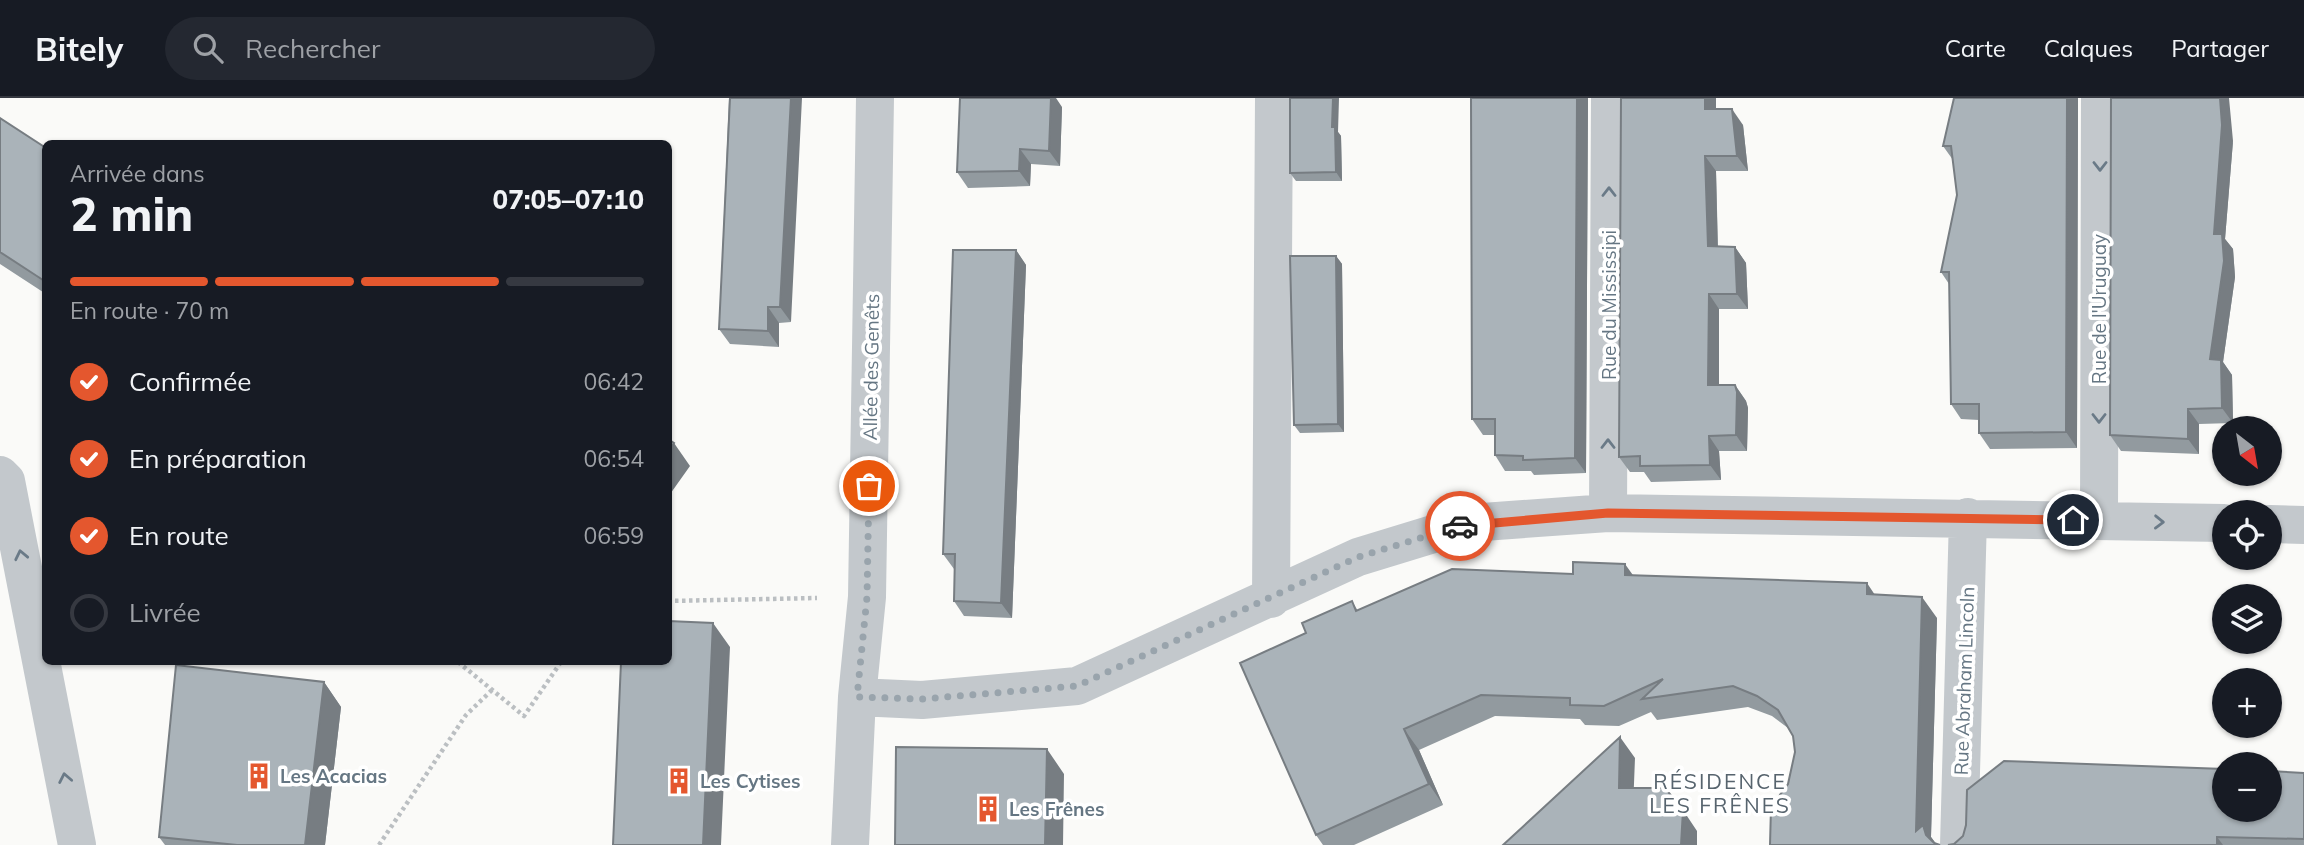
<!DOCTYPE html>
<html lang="fr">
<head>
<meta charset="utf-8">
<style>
	body { margin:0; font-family:Mulish,sans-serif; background:#242831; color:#f1f3f6; height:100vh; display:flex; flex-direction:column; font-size:26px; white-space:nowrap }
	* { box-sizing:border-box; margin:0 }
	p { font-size:23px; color:#9ea1a6 }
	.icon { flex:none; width:38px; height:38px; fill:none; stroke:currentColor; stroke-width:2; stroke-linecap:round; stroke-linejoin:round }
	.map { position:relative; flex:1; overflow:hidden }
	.side { position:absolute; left:42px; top:42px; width:630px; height:525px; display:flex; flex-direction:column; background:#171b24; border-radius:10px; box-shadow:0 2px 5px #0004 }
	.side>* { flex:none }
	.needle { width:46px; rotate:149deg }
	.fabs { position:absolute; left:2212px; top:318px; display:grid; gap:14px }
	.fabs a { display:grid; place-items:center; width:70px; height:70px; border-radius:50%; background:#171b24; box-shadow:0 2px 5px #0004; font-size:35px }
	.pin { position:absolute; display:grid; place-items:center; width:60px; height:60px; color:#fff; margin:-30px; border:4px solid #fff; border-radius:50%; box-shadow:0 2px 7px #0007 }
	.courier { position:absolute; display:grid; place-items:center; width:70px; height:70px; margin:-35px; border:5px solid #e4572e; border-radius:50%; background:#fff; color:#222; box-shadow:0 2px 9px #0007 }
	.summary em { font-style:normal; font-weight:800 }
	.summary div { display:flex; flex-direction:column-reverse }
	.summary { display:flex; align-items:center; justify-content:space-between; height:119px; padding:0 28px }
	h1 { font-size:46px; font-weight:800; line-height:52px }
	.bar { display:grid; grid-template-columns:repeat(4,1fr); gap:10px 7px; align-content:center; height:84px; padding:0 28px }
	.bar i { height:9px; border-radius:5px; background:#363941 }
	.bar .on { background:#e4572e }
	.bar p { grid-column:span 4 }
	ol { padding:0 28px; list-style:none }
	li { display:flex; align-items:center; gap:21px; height:77px }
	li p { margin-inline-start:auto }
	li .icon { padding:7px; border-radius:50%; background:#e4572e; color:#fff; stroke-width:4 }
	li:last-child { color:#9ea1a6 }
	li i { width:38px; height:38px; border:4px solid #363941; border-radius:50% }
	header { display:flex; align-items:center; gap:42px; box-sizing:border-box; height:98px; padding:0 35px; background:#171b24; border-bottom:2px solid #363941 }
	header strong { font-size:33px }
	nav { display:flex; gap:38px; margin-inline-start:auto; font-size:24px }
	.search { width:490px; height:63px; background:#242831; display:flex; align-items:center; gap:18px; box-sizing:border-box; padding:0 24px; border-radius:38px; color:#9ea1a6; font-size:26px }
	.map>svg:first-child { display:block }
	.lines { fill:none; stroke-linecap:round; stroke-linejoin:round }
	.path { stroke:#bbbfc2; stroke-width:4.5; stroke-dasharray:3.5 3.5; stroke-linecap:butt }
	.minor { stroke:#c3c8cc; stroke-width:38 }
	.wall { fill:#929a9f }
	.shaded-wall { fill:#777d82 }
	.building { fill:#aab3b9; stroke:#777d82; stroke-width:2 }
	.oneway { stroke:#6a7a87 }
	.done { stroke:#99a4ac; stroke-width:7; stroke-dasharray:0 12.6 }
	.route { stroke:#e4572e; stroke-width:9 }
	.labels { text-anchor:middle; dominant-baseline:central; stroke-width:7; stroke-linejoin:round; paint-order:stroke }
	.street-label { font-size:19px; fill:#657683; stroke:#fff }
	.poi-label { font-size:19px; font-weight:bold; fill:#657683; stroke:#fff; text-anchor:start }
	.neighbourhood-label { font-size:21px; letter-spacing:2px; fill:#57646e; stroke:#fff }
</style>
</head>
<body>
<header>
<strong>Bitely</strong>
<div class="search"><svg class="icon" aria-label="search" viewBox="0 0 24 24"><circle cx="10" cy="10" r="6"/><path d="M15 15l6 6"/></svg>Rechercher</div>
<nav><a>Carte</a><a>Calques</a><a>Partager</a></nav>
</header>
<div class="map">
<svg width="2304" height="747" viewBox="0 0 2304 747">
	<rect width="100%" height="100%" fill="#fafaf8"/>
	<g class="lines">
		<path class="path" d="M 668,503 L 817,500
			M 458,564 L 524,618 L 561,564
			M 379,747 L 466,617 L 493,591"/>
		<path class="minor" d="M 0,377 L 6,383 L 77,747
			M 1608,415 L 1610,0
			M 2099,423 L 2100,0
			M 2270,426 L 2304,427
			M 1271,501 L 1274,0
			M 857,599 L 922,602 L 1077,588 L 1358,459 L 1469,425 L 1608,415 L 2224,425
			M 850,747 L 857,599 L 867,499 L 875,0
			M 1959,747 L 1968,419"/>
	</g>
	<path class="wall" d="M 729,0 L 791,224 L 779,225 L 779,249 L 730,246 L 719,231 Z
		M 1471,0 L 1588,0 L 1586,375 L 1534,377 L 1531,373 L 1505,373 L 1495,357 L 1495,337 L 1483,337 L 1472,321 Z
		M 1954,0 L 2078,0 L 2077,350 L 1990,351 L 1979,335 L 1979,322 L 1961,321 L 1951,306 L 1949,186 L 1941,174 L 1957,97 L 1953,62 L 1943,48 Z
		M 1062,9 L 1060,68 L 1031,66 L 1030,88 L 968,90 L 957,74 Z
		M 1716,11 L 1743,27 L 1748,73 L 1716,73 L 1718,148 L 1735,149 L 1746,165 L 1748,211 L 1719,211 L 1719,287 L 1735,287 L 1746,303 L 1748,310 L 1747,353 L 1719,353 L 1721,382 L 1651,384 L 1644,374 L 1630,374 L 1619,359 Z
		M 0,20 L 46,50 L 46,196 L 0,166 Z
		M 1338,34 L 1341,38 L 1342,83 L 1296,83 L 1290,75 Z
		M 2233,43 L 2225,141 L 2233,151 L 2235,179 L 2223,264 L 2232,277 L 2233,325 L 2199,326 L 2199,356 L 2121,353 L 2110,337 Z
		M 1016,152 L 1026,167 L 1012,520 L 964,518 L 954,503 L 954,471 L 943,456 Z
		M 1336,158 L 1342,166 L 1344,334 L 1300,335 L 1294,327 Z
		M 1573,476 L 1633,477 L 1875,497 L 1937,520 L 1931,739 L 1936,746 L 1788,686 L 1795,654 L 1793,638 L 1788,630 L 1772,618 L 1748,609 L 1657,622 L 1651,614 L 1619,628 L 1585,627 L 1580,621 L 1495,618 L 1419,652 L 1443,707 L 1354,747 L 1323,747 L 1316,737 L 1306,535 L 1352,503 L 1358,513 Z
		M 324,584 L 341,609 L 325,747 L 165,747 L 159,739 Z
		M 2304,675 L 2304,747 L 1948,747 Z"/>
	<path class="shaded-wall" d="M 791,0 L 802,0 L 791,224 L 780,209 Z
		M 1051,0 L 1056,0 L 1062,9 L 1060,68 L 1049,53 Z
		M 1333,0 L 1339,0 L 1338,34 L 1341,38 L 1342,83 L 1336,74 L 1332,29 Z
		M 1577,0 L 1588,0 L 1586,375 L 1575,360 Z
		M 1705,0 L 1716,0 L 1716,27 L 1705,11 Z
		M 2067,0 L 2078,0 L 2077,350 L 2066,334 Z
		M 2220,0 L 2229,0 L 2233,43 L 2225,141 L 2233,151 L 2235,179 L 2223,264 L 2232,277 L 2233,325 L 2222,310 L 2210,261 Z
		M 1732,11 L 1743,27 L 1748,73 L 1737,58 Z
		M 1020,51 L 1031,66 L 1030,88 L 1019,73 Z
		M 1705,58 L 1716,73 L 1718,163 L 1708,148 Z
		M 1735,149 L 1746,165 L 1748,211 L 1737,196 Z
		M 1016,152 L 1026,167 L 1012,520 L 1001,505 Z
		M 1336,158 L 1342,166 L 1344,334 L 1338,326 Z
		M 1709,196 L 1719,211 L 1719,303 L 1708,287 Z
		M 768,209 L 779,225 L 779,249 L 768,233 Z
		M 1735,287 L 1746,303 L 1748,310 L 1747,353 L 1736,337 Z
		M 2188,311 L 2199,326 L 2199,356 L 2188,341 Z
		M 1709,338 L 1719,353 L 1721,382 L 1710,367 Z
		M 674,345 L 690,368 L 668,399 L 668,354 Z
		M 1625,466 L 1640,487 L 1625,477 Z
		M 1867,485 L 1881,506 L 1867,496 Z
		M 1922,499 L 1937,520 L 1931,739 L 1937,747 L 1916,733 Z
		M 713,525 L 730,549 L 721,747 L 703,747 Z
		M 324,584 L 341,609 L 325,747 L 305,747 Z
		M 1404,631 L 1419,652 L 1443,707 L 1429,686 Z
		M 1620,639 L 1635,660 L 1633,711 L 1619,690 Z
		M 1047,651 L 1064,676 L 1063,747 L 1045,747 Z
		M 1683,712 L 1697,733 L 1697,747 L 1681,747 Z
		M 2217,739 L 2223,747 L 2217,747 Z"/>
	<path class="building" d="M 730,0 L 791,0 L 780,209 L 768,209 L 768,233 L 719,231 Z
		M 960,0 L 1051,0 L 1049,53 L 1020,51 L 1019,73 L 957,74 Z
		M 1290,0 L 1333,0 L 1332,29 L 1335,29 L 1336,74 L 1290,75 Z
		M 1471,0 L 1577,0 L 1575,360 L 1523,362 L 1523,358 L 1495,357 L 1495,321 L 1472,321 Z
		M 1621,0 L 1705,0 L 1705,11 L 1732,11 L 1737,58 L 1705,58 L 1708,148 L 1735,149 L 1737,196 L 1709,196 L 1708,287 L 1735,287 L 1737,294 L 1736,337 L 1709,338 L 1710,367 L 1640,368 L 1640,358 L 1619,359 Z
		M 1954,0 L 2067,0 L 2066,334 L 1979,335 L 1979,306 L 1951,306 L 1949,174 L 1941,174 L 1957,97 L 1951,48 L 1943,48 Z
		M 2111,0 L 2220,0 L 2222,27 L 2214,136 L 2222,136 L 2224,163 L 2210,261 L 2221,262 L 2222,310 L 2188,311 L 2188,341 L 2110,337 Z
		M 0,20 L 46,50 L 46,184 L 0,154 Z
		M 953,152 L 1016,152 L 1001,505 L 954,503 L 955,456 L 943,456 Z
		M 1290,158 L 1336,158 L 1338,326 L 1294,327 Z
		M 668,341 L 674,345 L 668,354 Z
		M 1573,464 L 1625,466 L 1625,477 L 1867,485 L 1867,496 L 1922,499 L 1916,733 L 1923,727 L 1926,737 L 1934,745 L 1940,747 L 1770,747 L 1771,709 L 1788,686 L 1795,654 L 1793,638 L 1778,612 L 1757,598 L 1733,588 L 1642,601 L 1663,581 L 1604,608 L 1570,607 L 1570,600 L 1481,597 L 1404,631 L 1429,686 L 1316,737 L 1240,565 L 1306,535 L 1302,525 L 1352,503 L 1356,513 L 1452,471 L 1573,476 Z
		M 668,523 L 713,525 L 703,747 L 613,747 L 621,564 L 668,564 Z
		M 176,567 L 324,584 L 305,747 L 237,747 L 159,739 Z
		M 1620,639 L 1619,690 L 1665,690 L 1683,712 L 1681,747 L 1503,747 Z
		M 896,649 L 1047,651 L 1045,747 L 895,747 Z
		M 2004,663 L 2224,671 L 2224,712 L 2270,712 L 2270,673 L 2304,675 L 2304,741 L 2217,739 L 2217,747 L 1948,747 L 1954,746 L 1963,738 L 1966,727 L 1967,692 Z"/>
	<defs><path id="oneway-chevron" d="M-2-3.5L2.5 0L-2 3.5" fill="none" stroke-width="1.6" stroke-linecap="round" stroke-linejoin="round" transform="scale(1.75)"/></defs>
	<g class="oneway">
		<use href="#oneway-chevron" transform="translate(2100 68) rotate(90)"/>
		<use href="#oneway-chevron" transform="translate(1609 94) rotate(-90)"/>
		<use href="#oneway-chevron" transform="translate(2099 320) rotate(90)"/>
		<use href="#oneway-chevron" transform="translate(1608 346) rotate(-90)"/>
		<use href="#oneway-chevron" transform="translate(2159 424) rotate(1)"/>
		<use href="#oneway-chevron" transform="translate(21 457) rotate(-102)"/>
		<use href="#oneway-chevron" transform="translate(65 680) rotate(-101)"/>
	</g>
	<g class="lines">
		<path class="done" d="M 869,388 L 867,499 L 857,599 L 922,601 L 1077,588 L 1358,459 L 1460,428"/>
		<path class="route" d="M 1460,428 L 1608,415 L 2073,422"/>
	</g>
	<defs>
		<g id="building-bare" transform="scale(2.1)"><path d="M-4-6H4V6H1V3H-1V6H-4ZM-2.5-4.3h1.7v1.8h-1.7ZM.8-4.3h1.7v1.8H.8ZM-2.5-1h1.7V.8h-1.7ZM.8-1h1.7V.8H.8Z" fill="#e4572e" stroke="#fff" stroke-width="2.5" paint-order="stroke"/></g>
	</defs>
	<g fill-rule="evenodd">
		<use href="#building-bare" x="259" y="678"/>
		<use href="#building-bare" x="679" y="683"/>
		<use href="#building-bare" x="988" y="711"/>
	</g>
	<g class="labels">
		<g class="street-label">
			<text transform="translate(1609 207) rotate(-90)">Rue du Mississipi</text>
			<text transform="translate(2099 211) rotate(-90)">Rue de l'Uruguay</text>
			<text transform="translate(871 269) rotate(-89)">Allée des Genêts</text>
			<text transform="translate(1964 583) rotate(-88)">Rue Abraham Lincoln</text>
		</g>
		<g class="poi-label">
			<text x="280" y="678">Les Acacias</text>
			<text x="700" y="683">Les Cytises</text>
			<text x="1009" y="711">Les Frênes</text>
		</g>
		<g class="neighbourhood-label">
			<text x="1720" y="683">RÉSIDENCE<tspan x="1720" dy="24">LES FRÊNES</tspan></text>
		</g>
	</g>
</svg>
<div class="fabs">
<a><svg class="needle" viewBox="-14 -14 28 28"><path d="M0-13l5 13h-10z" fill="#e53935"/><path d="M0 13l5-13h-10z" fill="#9ea1a6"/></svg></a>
<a><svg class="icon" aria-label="locate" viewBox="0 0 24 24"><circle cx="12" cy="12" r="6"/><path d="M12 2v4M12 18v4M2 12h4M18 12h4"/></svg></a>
<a><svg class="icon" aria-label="layers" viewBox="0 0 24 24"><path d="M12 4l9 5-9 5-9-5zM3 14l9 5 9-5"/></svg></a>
<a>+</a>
<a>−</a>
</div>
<div class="pin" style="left:869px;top:388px;background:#ea580c"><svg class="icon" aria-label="bag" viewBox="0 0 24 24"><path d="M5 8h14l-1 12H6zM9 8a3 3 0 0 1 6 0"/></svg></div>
<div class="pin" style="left:2073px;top:422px;background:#1f2937"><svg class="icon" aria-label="home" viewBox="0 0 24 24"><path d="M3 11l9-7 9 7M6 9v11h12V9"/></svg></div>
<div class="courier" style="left:1460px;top:428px"><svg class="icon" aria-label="car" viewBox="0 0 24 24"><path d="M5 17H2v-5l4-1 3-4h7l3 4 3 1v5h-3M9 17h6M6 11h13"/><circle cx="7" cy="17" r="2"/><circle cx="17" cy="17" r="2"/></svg></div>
<section class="side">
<div class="summary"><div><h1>2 min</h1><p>Arrivée dans</p></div><em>07:05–07:10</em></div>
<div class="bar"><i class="on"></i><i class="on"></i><i class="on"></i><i></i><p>En route · 70 m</p></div>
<ol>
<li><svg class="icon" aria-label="check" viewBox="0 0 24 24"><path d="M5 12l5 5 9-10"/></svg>Confirmée<p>06:42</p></li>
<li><svg class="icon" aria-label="check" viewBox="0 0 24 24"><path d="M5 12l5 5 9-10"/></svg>En préparation<p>06:54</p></li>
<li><svg class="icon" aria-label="check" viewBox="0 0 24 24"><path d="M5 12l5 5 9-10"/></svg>En route<p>06:59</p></li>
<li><i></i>Livrée</li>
</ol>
</section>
</div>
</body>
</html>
